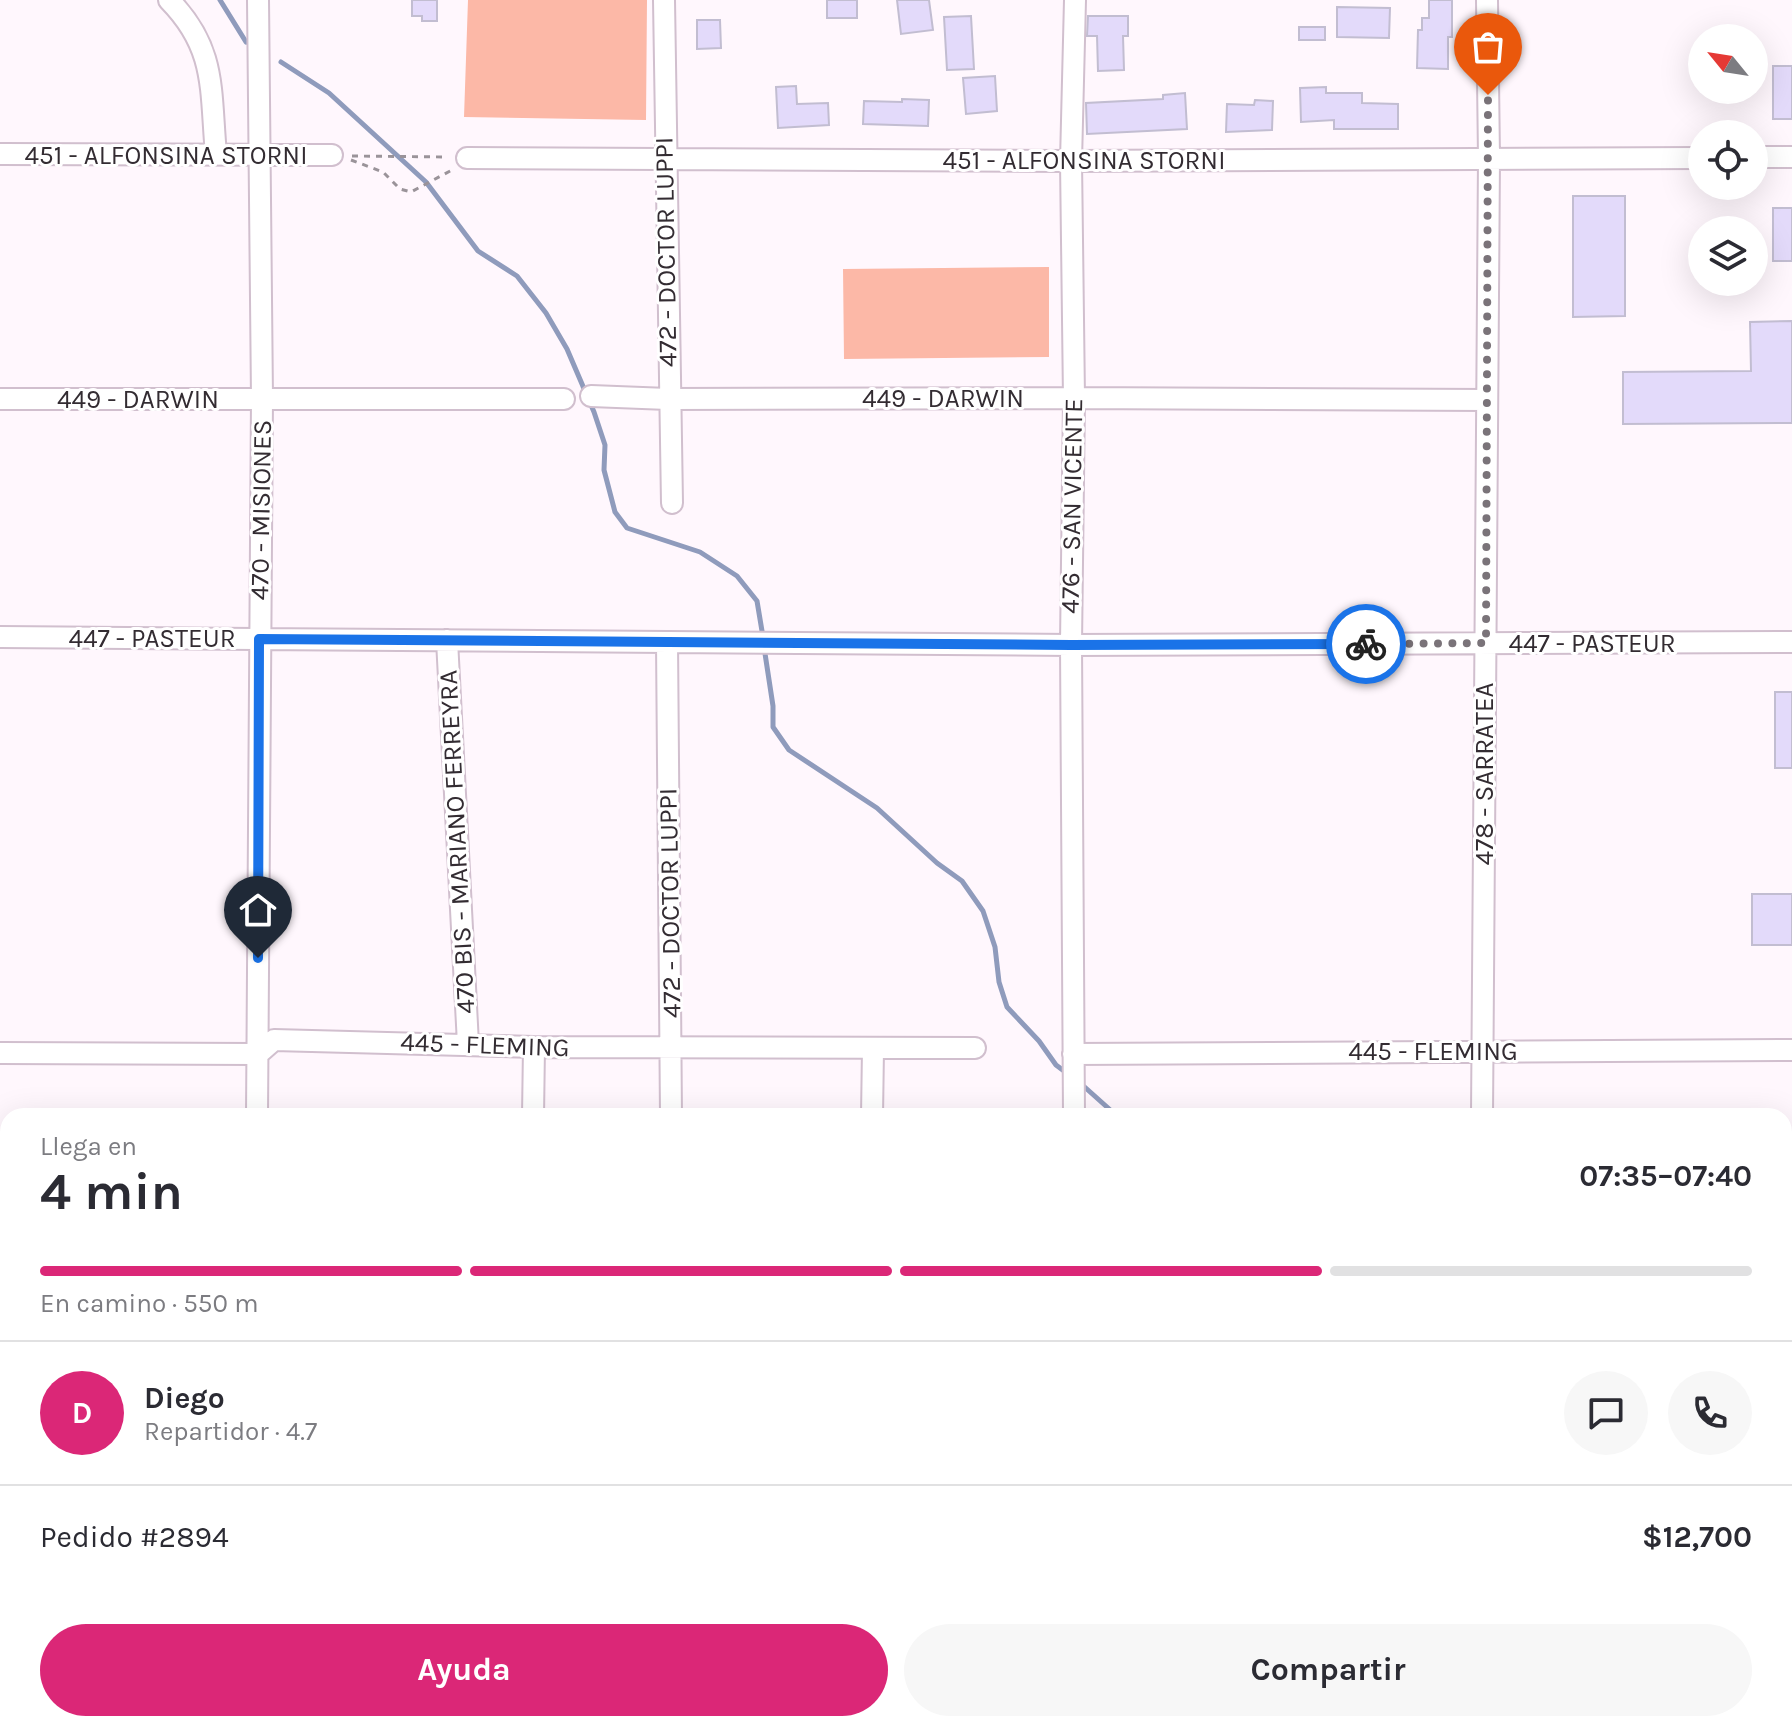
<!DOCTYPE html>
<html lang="es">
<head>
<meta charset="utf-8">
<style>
	body { margin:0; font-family:Karla,sans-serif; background:#f7f7f7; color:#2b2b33; height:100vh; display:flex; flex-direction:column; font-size:30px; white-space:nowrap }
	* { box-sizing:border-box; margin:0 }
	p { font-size:26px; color:#7c7c81 }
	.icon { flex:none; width:44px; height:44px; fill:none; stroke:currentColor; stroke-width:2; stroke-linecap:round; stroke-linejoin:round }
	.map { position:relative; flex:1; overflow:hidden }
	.drawer { position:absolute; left:0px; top:1108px; width:1792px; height:624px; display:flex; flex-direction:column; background:#fff; border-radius:24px 24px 0 0; box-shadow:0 8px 32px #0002 }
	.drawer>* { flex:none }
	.needle { width:52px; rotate:300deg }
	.tools { position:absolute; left:1688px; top:24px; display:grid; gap:16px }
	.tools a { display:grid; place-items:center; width:80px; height:80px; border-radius:50%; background:#fff; box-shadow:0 8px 32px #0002; font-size:40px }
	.pin { position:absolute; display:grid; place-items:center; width:68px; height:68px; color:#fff; margin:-82px -34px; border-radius:50% 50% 50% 0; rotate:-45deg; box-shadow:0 0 8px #0007 }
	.pin .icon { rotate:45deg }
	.courier { position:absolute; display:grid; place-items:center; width:80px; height:80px; margin:-40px; border:6px solid #1a73e8; border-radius:50%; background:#fff; color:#222; box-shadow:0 2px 10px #0007 }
	.head em { font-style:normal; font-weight:700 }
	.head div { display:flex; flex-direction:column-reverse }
	.head { display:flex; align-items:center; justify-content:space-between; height:136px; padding:0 40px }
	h1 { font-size:52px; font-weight:700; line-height:60px }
	.bar { display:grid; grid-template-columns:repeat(4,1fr); gap:12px 8px; align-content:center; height:96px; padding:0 40px }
	.bar i { height:10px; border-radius:6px; background:#e1e1e2 }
	.bar .current { background:#db2777 }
	.bar p { grid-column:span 4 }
	.line { display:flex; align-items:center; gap:20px; padding:0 40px; border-top:2px solid #e1e1e2 }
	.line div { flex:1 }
	.round { display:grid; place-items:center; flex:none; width:84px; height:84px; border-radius:42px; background:#f7f7f7 }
	.cta { display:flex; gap:16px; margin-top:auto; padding:16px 40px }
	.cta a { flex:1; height:92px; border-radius:48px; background:#db2777; color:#fff; font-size:32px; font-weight:700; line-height:92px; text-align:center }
	.cta a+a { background:#f7f7f7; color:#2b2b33 }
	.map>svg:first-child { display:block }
	.green { fill:#fcb8a7 }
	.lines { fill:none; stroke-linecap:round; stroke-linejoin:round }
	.stream { stroke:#8f9bbc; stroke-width:5 }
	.building { fill:#e3dafa; stroke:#c2bdd1; stroke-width:2 }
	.lane-casing { stroke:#d1bfce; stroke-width:14 }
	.street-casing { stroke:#d1bfce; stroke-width:24 }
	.path { stroke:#9a9399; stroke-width:3; stroke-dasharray:6 6; stroke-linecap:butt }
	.lane { stroke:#fff; stroke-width:10 }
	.street { stroke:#fff; stroke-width:20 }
	.done { stroke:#7a7379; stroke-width:8; stroke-dasharray:0 14.4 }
	.route { stroke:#1a73e8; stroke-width:10 }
	.labels { text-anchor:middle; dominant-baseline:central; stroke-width:6; stroke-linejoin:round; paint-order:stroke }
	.street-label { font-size:26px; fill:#332c32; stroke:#fff }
</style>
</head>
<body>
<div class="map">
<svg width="1792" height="1732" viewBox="0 0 1792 1732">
	<rect width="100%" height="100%" fill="#fff7fd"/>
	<path class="green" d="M 468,0 L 647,0 L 646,120 L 464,117 Z
		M 1049,267 L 1049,357 L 844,359 L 843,269 Z"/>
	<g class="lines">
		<path class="stream" d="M 220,0 L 246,42
			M 281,62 L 329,93 L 426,182 L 478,251 L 517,276 L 546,313 L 567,349 L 594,412 L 605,445 L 604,470 L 615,512 L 627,528 L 700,552 L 737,576 L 757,601 L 763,637
			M 764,647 L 773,706 L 773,727 L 789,750 L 877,808 L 937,863 L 962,881 L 983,911 L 995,947 L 999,982 L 1007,1007 L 1039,1041 L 1056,1065 L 1068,1074
			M 1079,1082 L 1117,1116"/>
	</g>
	<path class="building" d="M 412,0 L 437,0 L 437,21 L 422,21 L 422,16 L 412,16 Z
		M 827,0 L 857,0 L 857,18 L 827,18 Z
		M 897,0 L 929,0 L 933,30 L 901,34 Z
		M 1429,0 L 1452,0 L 1452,37 L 1448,37 L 1448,69 L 1417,68 L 1418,30 L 1422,30 L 1422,18 L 1429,18 Z
		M 1337,7 L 1390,8 L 1389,38 L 1337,37 Z
		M 971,16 L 974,69 L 947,70 L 944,17 Z
		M 1088,16 L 1128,16 L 1128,36 L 1123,36 L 1124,70 L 1098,71 L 1097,36 L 1087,36 Z
		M 697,20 L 720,20 L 721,48 L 697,49 Z
		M 1299,27 L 1325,27 L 1325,40 L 1299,40 Z
		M 1773,66 L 1792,66 L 1792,119 L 1773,119 Z
		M 995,76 L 997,111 L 966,114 L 963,78 Z
		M 796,86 L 797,104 L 828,103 L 829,125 L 778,128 L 776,87 Z
		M 1326,87 L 1326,93 L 1362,93 L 1362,103 L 1398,104 L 1398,129 L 1334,129 L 1334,120 L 1301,122 L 1300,88 Z
		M 1185,93 L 1187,129 L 1087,134 L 1086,103 L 1163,99 L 1163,95 Z
		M 902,99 L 929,100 L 928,126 L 863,124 L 864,101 L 902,102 Z
		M 1255,100 L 1273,101 L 1272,130 L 1226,132 L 1227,104 L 1254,105 Z
		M 1573,196 L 1625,196 L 1625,316 L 1573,317 Z
		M 1773,208 L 1792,208 L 1792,261 L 1773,261 Z
		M 1792,321 L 1792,423 L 1623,424 L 1623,372 L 1751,371 L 1750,322 Z
		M 1775,692 L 1792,692 L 1792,768 L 1775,768 Z
		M 1752,894 L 1792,894 L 1792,945 L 1752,945 Z"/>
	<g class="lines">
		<g class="lane-casing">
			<path id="lane" d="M 1784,1718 L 1792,1727
				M 1542,1732 L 1546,1724"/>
		</g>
		<g class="street-casing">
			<path id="street" d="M 169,0 C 217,49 210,90 216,154
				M 664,0 L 672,503
				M 0,154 L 332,155
				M 1754,157 L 1792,157
				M 467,158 L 1071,161 L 1702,158
				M 591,396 L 668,399 L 1074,398 L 1487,400
				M 0,399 L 564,399
				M 0,637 L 1071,645 L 1792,642
				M 447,640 L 468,1044
				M 667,642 L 671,1116
				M 0,1053 L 258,1054 L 274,1040 L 534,1047 L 975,1048
				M 1073,1054 L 1792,1050
				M 257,1116 L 262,398 L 258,0
				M 533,1116 L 534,1047
				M 872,1116 L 873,1049
				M 1074,1116 L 1071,645 L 1074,398 L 1071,161 L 1075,0
				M 1482,1116 L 1489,158 L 1487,0
				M 0,1453 L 8,1453
				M 1784,1461 L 1792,1462
				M 255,1724 L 255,1732
				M 1079,1724 L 1079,1732
				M 1483,1724 L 1483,1732
				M 672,1732 L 672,1724"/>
		</g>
		<path class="path" d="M 352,156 L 448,157
			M 351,160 L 383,172 L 400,189 L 411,192 L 452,170"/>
		<use href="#lane" class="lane"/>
		<use href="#street" class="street"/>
	</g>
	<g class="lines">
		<path class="done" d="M 1366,644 L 1486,643 L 1488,95"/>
		<path class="route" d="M 258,958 L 259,639 L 1071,645 L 1366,644"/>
	</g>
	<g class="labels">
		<g class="street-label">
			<text x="166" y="155">451 - ALFONSINA STORNI</text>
			<text x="1084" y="160">451 - ALFONSINA STORNI</text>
			<text transform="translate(666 252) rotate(-91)">472 - DOCTOR LUPPI</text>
			<text x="943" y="398">449 - DARWIN</text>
			<text x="138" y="399">449 - DARWIN</text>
			<text transform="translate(1072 506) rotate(-89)">476 - SAN VICENTE</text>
			<text transform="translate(261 510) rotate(-89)">470 - MISIONES</text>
			<text x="152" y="638">447 - PASTEUR</text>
			<text x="1592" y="643">447 - PASTEUR</text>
			<text transform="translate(1484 774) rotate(-90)">478 - SARRATEA</text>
			<text transform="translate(457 842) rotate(-93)">470 BIS - MARIANO FERREYRA</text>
			<text transform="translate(670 903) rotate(-91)">472 - DOCTOR LUPPI</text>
			<text transform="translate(485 1045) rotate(2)">445 - FLEMING</text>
			<text x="1433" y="1051">445 - FLEMING</text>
		</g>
	</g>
</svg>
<div class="tools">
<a><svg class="needle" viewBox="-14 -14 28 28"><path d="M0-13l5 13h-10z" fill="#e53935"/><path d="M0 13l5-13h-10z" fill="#7c7c81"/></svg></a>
<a><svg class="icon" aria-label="locate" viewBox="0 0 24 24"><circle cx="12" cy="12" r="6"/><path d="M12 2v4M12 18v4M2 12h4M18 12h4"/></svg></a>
<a><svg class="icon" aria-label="layers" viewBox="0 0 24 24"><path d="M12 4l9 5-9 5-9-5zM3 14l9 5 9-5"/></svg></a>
</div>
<div class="pin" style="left:1488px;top:95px;background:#ea580c"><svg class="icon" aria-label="bag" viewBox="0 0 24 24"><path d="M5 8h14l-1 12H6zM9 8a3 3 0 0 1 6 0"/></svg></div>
<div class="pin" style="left:258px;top:958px;background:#1f2937"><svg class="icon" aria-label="home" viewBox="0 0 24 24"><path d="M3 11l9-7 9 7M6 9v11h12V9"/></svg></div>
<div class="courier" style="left:1366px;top:644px"><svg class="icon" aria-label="bike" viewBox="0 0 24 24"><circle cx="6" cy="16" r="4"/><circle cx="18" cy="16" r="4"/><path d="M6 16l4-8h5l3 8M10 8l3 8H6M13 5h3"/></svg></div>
<section class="drawer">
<div class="head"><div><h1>4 min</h1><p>Llega en</p></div><em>07:35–07:40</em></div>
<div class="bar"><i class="current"></i><i class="current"></i><i class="current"></i><i></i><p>En camino · 550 m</p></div>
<div class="line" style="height:144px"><b class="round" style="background:#db2777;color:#fff">D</b><div><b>Diego</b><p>Repartidor · 4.7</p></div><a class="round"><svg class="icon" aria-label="chat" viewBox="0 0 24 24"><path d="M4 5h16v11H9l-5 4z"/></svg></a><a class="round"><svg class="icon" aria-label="phone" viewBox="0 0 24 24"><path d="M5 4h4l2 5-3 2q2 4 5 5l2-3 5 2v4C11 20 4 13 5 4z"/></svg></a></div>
<div class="line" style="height:104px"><div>Pedido #2894</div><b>$12,700</b></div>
<div class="cta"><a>Ayuda</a><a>Compartir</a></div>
</section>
</div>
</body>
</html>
